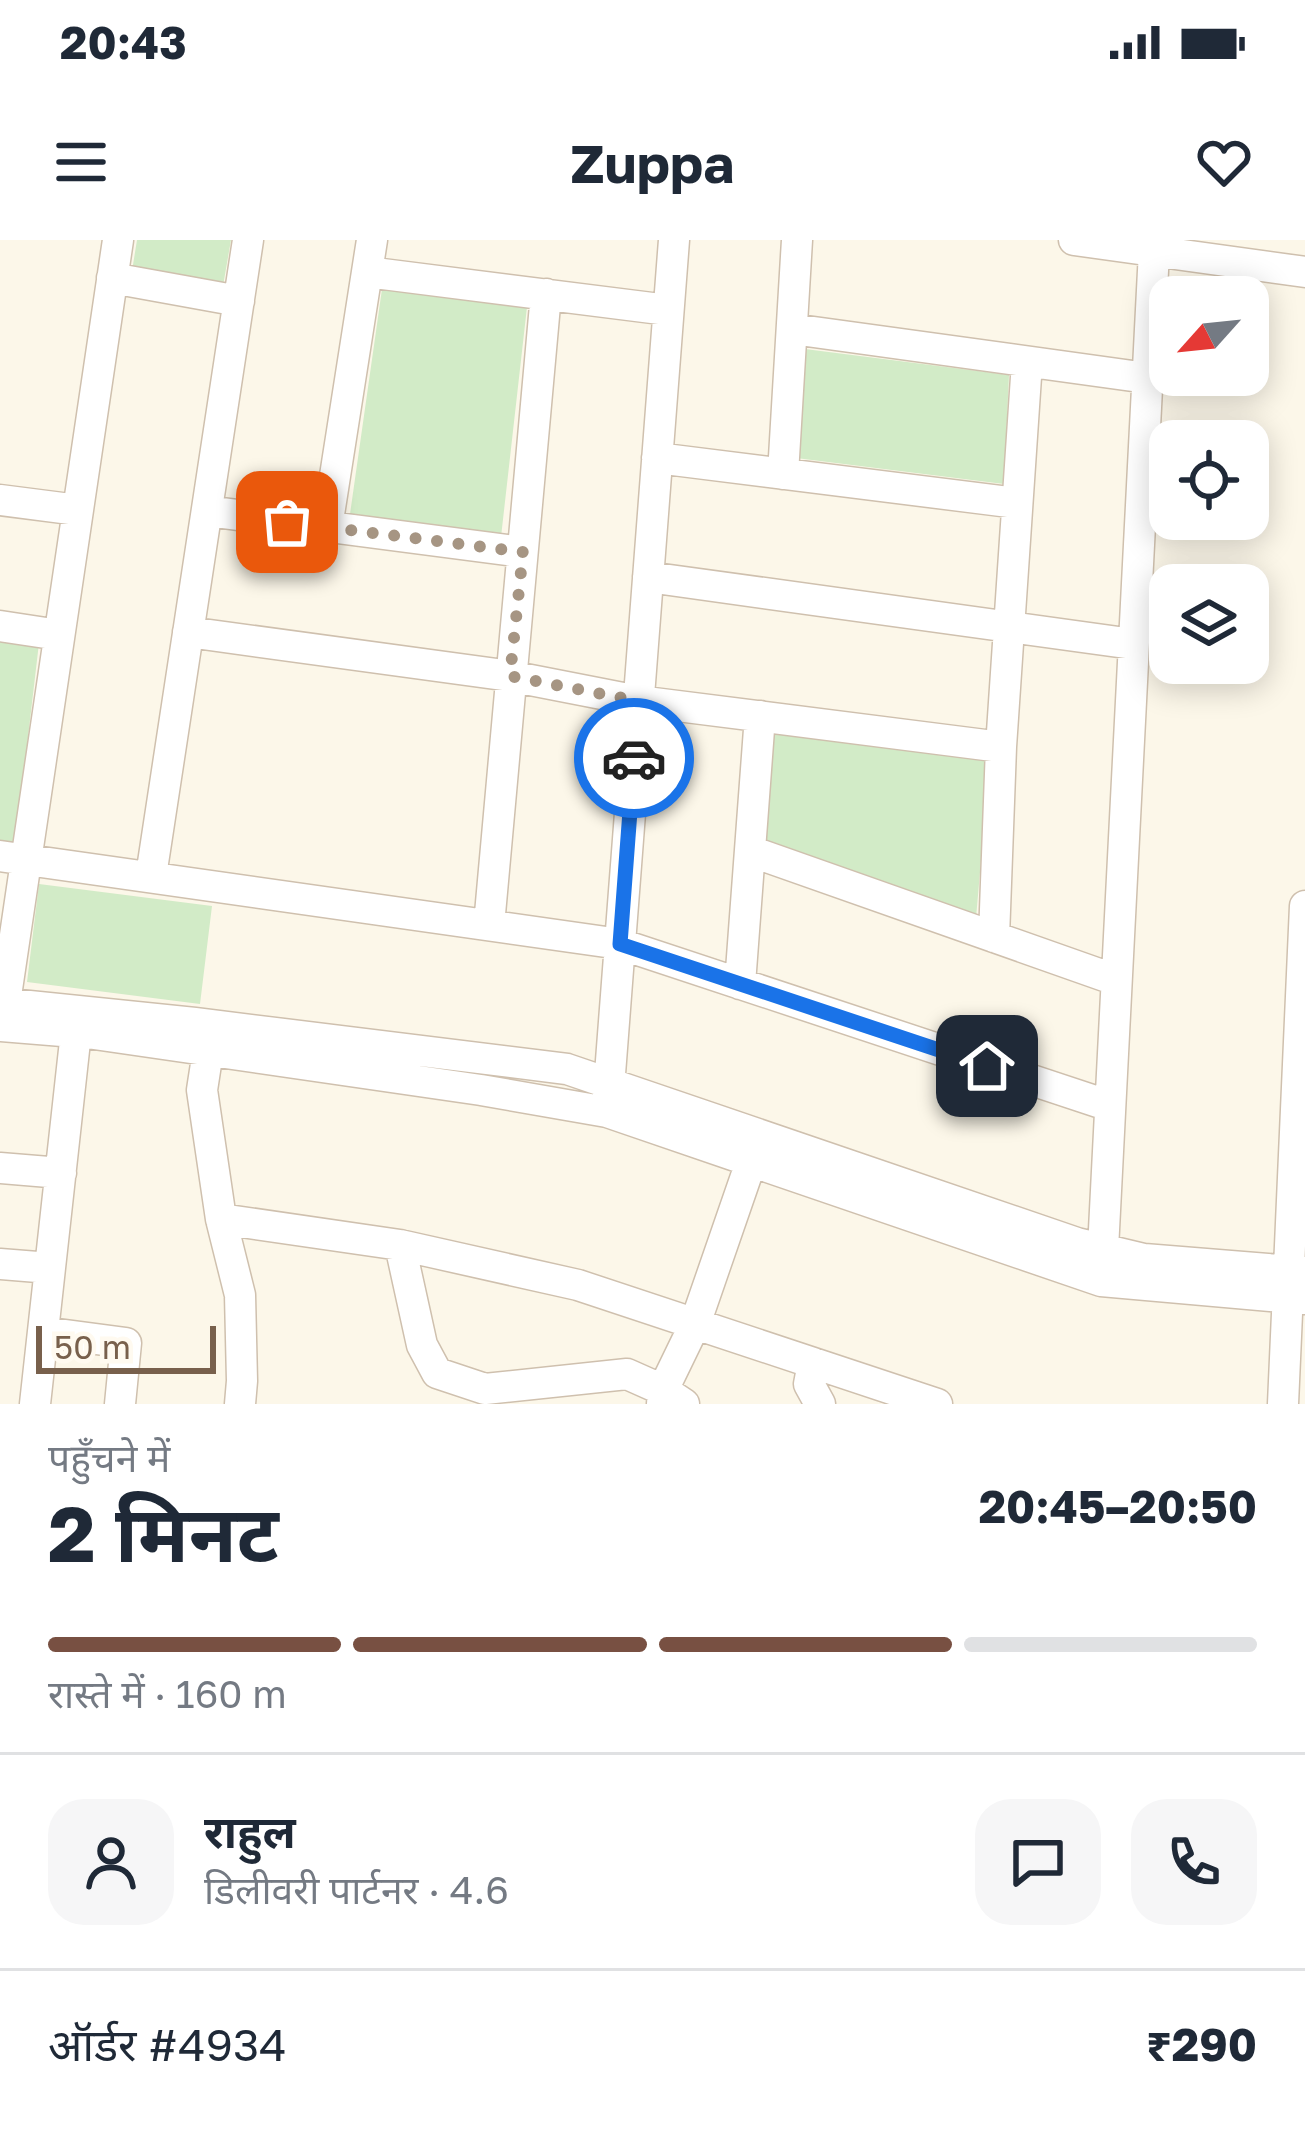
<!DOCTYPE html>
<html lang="hi">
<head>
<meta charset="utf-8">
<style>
	body { margin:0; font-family:"Golos Text","Noto Sans Devanagari",sans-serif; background:#f6f6f7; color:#1f2937; height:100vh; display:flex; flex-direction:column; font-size:45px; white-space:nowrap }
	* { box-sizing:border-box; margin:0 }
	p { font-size:39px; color:#747a83 }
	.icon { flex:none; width:66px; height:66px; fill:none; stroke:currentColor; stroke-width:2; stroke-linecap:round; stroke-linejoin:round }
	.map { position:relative; height:1164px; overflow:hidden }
	.details { display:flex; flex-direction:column; background:#fff; flex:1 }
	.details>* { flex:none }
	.needle { width:78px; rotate:243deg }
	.tools { position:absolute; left:1149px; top:36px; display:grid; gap:24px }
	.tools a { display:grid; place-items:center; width:120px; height:120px; border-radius:24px; background:#fff; box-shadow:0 6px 30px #0003; font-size:60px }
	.scale { position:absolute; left:36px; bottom:30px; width:180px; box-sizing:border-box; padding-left:12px; border:6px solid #78604c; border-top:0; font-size:33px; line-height:42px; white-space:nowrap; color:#78604c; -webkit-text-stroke:9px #fffaf0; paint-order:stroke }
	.pin { position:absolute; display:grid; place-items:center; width:102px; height:102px; color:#fff; margin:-51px; border-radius:24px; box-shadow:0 6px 18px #0006 }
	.courier { position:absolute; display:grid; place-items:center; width:120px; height:120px; margin:-60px; border:9px solid #1a73e8; border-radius:50%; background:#fff; color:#222; box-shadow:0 3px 15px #0007 }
	.head em { font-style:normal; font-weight:700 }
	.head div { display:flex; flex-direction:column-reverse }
	.head { display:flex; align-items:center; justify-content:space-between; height:204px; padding:0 48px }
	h1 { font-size:78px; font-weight:700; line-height:90px }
	.bar { display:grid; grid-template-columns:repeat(4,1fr); gap:18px 12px; align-content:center; height:144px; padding:0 48px }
	.bar i { height:15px; border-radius:9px; background:#e0e1e3 }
	.bar .active { background:#785042 }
	.bar p { grid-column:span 4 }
	.line { display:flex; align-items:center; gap:30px; padding:0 48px; border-top:3px solid #e0e1e3 }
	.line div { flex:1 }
	.round { display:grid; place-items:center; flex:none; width:126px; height:126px; border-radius:36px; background:#f6f6f7 }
	.status { display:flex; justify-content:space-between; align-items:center; height:84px; padding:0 60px; background:#fff; direction:ltr }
	.status svg { height:33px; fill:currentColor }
	header { display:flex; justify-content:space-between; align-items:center; height:156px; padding:0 48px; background:#fff; font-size:54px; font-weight:700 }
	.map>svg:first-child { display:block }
	.green { fill:#d2ebc7 }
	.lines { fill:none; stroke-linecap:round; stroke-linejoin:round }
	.minor-casing { stroke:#cfc0ae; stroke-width:33 }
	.minor { stroke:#fff; stroke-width:30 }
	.done { stroke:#a69583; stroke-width:12; stroke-dasharray:0 21.6 }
	.route { stroke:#1a73e8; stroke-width:15 }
</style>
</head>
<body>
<div class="status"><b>20:43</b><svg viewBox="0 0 49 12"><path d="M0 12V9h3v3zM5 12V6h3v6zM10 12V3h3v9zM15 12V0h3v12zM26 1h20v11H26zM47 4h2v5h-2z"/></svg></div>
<header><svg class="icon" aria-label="menu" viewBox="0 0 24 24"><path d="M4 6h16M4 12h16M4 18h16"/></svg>Zuppa<svg class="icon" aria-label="heart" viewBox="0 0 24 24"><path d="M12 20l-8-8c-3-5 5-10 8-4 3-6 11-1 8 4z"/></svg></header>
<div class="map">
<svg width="1305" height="1164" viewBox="0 0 1305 1164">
	<rect width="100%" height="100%" fill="#fcf7e9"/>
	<path class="green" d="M 137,0 L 231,0 L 223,46 L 132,31 Z
		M 382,49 L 527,67 L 501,297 L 350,274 Z
		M 805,109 L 1009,135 L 1004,244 L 796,218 Z
		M 0,398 L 39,403 L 15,608 L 0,606 Z
		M 772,486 L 990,517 L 976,678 L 765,601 Z
		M 39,644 L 212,666 L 200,764 L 27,742 Z"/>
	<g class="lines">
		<g class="minor-casing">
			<path id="minor" d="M 1074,0 L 1305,32
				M 367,32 L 668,70
				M 112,38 L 239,61
				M 792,89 L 1147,138
				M 657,218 L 1017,263
				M 783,234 L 797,0
				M 0,260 L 78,270
				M 207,271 L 522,312
				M 327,287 L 372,0
				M 648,337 L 1133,404
				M 0,386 L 59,395
				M 188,392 L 510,436 L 638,461 L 1001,507
				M 750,611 L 1116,740
				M 0,616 L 620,704 L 1110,866
				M 151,636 L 248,0
				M 489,685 L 546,54
				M 994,697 L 1001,507 L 1027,122
				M 740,744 L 760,476
				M 0,763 L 195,783 L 567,829 L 1077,1003 L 1144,1019 L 1305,1032
				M 2,783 L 118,0
				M 0,786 L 87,793 L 481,850 L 607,872 L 1101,1041 L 1305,1059
				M 208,811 L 202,850 L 221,979 L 240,1055 L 242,1141 L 240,1164
				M 608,860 L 674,0
				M 0,928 L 61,933
				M 221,979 L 400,1005 L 578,1045 L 937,1164
				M 400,1005 L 422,1105 L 437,1133 L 485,1149 L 627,1134 L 663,1150 L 684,1164
				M 0,1024 L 50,1028
				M 1102,1029 L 1154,11
				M 43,1092 L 126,1103 L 120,1164
				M 813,1123 L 809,1144 L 820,1164
				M 35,1164 L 76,792
				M 662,1164 L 663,1150 L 695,1084 L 751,922
				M 1283,1164 L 1305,666"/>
		</g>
		<use href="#minor" class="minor"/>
	</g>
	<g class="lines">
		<path class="done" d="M 287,282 L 523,312 L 510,436 L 638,461 L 634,518"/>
		<path class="route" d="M 634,518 L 620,704 L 987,826"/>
	</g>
</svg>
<div class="tools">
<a><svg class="needle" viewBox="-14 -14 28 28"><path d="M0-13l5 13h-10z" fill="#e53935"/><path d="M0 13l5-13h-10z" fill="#747a83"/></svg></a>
<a><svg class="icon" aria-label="locate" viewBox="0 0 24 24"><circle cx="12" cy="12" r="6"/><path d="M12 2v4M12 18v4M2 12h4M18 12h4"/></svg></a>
<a><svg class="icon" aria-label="layers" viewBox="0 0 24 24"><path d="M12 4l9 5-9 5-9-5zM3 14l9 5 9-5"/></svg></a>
</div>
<div class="scale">50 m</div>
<div class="pin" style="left:287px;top:282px;background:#ea580c"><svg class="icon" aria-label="bag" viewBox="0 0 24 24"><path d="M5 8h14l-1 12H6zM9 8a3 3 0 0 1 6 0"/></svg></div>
<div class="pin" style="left:987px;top:826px;background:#1f2937"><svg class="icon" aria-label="home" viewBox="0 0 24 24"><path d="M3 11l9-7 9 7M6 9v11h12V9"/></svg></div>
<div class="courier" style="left:634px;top:518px"><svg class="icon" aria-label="car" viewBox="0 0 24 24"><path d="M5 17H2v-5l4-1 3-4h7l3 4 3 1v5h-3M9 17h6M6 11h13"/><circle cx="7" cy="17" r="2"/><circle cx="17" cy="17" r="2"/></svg></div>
</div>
<section class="details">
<div class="head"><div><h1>2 मिनट</h1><p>पहुँचने में</p></div><em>20:45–20:50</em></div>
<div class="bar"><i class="active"></i><i class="active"></i><i class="active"></i><i></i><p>रास्ते में · 160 m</p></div>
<div class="line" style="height:216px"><a class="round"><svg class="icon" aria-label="person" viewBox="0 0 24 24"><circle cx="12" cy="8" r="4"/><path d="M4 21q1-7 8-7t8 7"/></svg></a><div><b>राहुल</b><p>डिलीवरी पार्टनर · 4.6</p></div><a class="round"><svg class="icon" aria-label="chat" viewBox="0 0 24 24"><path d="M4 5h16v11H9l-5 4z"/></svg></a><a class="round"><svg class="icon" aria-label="phone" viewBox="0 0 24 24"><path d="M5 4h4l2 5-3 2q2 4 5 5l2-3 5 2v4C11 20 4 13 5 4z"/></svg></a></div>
<div class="line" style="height:156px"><div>ऑर्डर #4934</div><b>₹290</b></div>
</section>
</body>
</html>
